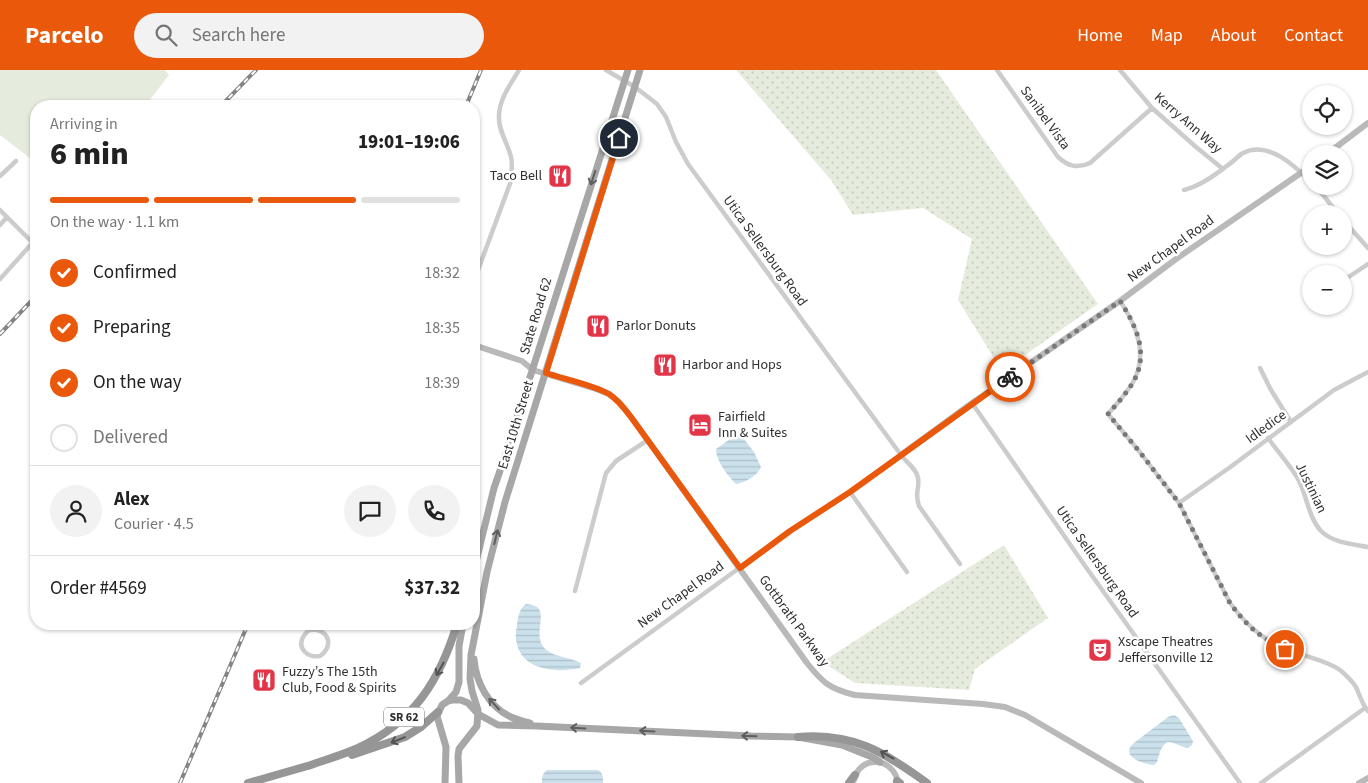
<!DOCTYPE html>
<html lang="en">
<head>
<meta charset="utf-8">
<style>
	body { margin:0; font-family:"Source Sans 3",sans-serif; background:#f2f2f2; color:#222; height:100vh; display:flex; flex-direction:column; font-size:19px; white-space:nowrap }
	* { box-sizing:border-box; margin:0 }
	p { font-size:16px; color:#767676 }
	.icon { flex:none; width:28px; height:28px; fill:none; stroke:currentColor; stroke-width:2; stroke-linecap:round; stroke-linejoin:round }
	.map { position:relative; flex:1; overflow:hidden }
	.details { position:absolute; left:30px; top:30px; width:450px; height:530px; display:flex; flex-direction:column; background:#fff; border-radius:20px; box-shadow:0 1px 4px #0004 }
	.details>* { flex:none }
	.fabs { position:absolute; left:1302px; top:15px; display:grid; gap:10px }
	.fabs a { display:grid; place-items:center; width:50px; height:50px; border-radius:50%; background:#fff; box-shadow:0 1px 4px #0004; font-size:25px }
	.pin { position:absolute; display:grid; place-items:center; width:42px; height:42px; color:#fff; margin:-21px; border:2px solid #fff; border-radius:50%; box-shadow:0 1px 5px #0007 }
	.courier { position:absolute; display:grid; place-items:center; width:50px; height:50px; margin:-25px; border:4px solid #ea580c; border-radius:50%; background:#fff; color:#222; box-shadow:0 1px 6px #0007 }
	.overview em { font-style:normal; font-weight:800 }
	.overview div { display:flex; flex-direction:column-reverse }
	.overview { display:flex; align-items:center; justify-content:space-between; height:85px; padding:0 20px }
	h1 { font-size:32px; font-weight:800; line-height:38px }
	.bar { display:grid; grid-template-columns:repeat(4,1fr); gap:8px 5px; align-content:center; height:60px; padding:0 20px }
	.bar i { height:6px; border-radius:4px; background:#e0e0e0 }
	.bar .selected { background:#ea580c }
	.bar p { grid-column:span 4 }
	.line { display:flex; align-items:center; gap:12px; padding:0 20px; border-top:1px solid #e0e0e0 }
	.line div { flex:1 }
	.round { display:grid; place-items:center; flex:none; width:52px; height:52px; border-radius:26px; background:#f2f2f2 }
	ol { padding:0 20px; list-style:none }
	li { display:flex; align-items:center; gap:15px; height:55px }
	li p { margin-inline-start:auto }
	li .icon { padding:5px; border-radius:50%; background:#ea580c; color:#fff; stroke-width:4 }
	li:last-child { color:#767676 }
	li i { width:28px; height:28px; border:2px solid #e0e0e0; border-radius:50% }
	header { display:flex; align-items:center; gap:30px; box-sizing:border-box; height:70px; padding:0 25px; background:#ea580c; color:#fff }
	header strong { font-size:24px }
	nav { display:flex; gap:28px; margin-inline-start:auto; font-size:18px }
	.search { width:350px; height:45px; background:#f2f2f2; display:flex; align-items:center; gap:12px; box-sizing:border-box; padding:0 18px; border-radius:28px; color:#767676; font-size:19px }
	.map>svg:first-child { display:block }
	.grass { fill:url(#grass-dots) }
	.pitch { fill:#e6ecdd }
	.water { fill:url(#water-rules) }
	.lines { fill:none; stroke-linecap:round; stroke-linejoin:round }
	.street { stroke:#ccc; stroke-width:4.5 }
	.secondary { stroke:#b9b9b9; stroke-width:6 }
	.primary { stroke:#a7a7a7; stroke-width:7 }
	.highway { stroke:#969696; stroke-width:8 }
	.rail-casing { stroke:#848484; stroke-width:4 }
	.rail { stroke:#fff; stroke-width:2; stroke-dasharray:5.5; stroke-linecap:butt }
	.oneway { stroke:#5f5f5f }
	.oneway2 { stroke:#535353 }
	.done { stroke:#787878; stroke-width:5; stroke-dasharray:0 9 }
	.route { stroke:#ea580c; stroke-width:6 }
	.labels { text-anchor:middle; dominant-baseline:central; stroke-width:5; stroke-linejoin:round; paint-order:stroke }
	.shield { fill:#fff; stroke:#6d6d6d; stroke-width:1 }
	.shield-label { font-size:12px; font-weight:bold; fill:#2f2f2f }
	.street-label { font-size:14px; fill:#2f2f2f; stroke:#fff }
	.poi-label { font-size:14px; fill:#2f2f2f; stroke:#fff; text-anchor:start }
</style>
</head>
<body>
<header>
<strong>Parcelo</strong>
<div class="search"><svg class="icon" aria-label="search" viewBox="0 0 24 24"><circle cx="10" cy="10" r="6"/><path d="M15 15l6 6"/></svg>Search here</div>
<nav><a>Home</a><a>Map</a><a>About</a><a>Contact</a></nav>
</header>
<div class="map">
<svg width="1368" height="713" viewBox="0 0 1368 713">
	<defs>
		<pattern id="grass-dots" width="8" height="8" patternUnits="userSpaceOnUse" patternTransform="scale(1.25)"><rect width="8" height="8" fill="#e6ecdd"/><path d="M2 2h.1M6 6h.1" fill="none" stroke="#c6cbbe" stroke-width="1.8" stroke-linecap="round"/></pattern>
		<pattern id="water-rules" width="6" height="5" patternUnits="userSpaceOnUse" patternTransform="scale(1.25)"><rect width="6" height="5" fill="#cae0eb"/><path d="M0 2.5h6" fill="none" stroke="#aec0ca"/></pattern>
	</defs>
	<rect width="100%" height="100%" fill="#fff"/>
	<path class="grass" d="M 736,0 L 936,0 L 1098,234 L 1002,301 L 958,230 L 972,169 L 923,138 L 853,145 L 831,110 Z
		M 1004,475 L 1048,548 L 975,599 L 969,620 L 855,613 L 822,592 Z"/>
	<path class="pitch" d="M 0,0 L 165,0 L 169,5 L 145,36 L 36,36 L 36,93 L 0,65 Z"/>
	<path class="water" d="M 740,364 L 754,382 L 761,397 C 758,405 745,413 736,414 C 728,406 716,391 716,379 L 733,367 Z
		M 526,534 C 553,536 533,557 542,575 C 549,587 570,587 581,593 L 580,598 C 558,603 523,601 517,574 C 515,568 516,561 517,555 C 518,547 519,539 526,534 Z
		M 1174,645 L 1179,648 L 1193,671 L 1192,675 L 1188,678 C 1181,677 1175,672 1167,672 C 1160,678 1160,683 1157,692 L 1154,695 C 1142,694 1119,686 1134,673 L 1168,647 Z
		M 547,700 L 598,700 C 603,703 603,707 603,713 L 542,713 C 542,707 542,704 547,700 Z"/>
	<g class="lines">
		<path class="street" d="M 606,0 L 635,17 L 657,34 L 666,47 L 676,72 L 688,94 L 901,385 C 906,392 917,399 918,408 C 920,419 914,422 919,436 L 960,494
			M 997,0 L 1058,87 C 1068,96 1077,99 1090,93 L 1152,38
			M 1120,0 L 1152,38 L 1196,77 L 1223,99
			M 0,106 L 16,91
			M 1316,116 L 1338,144
			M 1184,120 C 1200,116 1214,106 1228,95 C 1233,92 1238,86 1243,83 C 1268,70 1295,96 1311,112
			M 0,140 L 33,173
			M 1344,151 L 1368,178
			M 0,155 L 7,147
			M 0,209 L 36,169
			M 1344,210 L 1368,194
			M 474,211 L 511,111 C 511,103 513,95 511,87 C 508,73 498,61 499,46 C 499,29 511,14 519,0
			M 1120,231 C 1137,256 1149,286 1132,314 C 1125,325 1116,335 1108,344 L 1139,381 L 1179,433 L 1230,533 C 1250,560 1268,574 1301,584 C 1314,589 1329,592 1340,600 C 1346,605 1352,611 1356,617 C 1360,626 1362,634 1368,641
			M 1260,298 L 1271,320 L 1291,352
			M 972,333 L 1083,493 L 1240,713
			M 1268,368 C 1278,382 1290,395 1298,409 C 1307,425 1308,447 1321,461 C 1333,473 1353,474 1368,477
			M 850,422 L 907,502
			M 1179,433 L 1229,398 L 1334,320 L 1368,302
			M 575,521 L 606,403 L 616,391 L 648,370
			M 310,560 C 328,557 335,576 320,586 C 308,588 297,579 303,567 C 306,562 311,559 313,554
			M 581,613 L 790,461 L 850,422 L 901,385
			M 1261,713 L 1365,638"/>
		<path class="secondary" d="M 1327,84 L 1368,53
			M 474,275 L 522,291 L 533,300 L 596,319 L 609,324 L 619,332 L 631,347 L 807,593 C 823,613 830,619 855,625 L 983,634 L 1005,637 L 1025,645 L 1141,713
			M 901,385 L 972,333 L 1120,231 L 1176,189 L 1311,96
			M 854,710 C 860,684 894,687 898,713
			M 1359,713 L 1368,708"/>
		<path class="primary" d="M 474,500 L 494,418 L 503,392 L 628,0
			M 474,589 C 476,613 489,637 511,647 C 517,650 523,651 530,653
			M 448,631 L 456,622 L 459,612 L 459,576 L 463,554
			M 445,713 L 446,677 L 437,646 L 442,635 L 448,631 L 452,630 L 461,630 L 468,633 L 478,644 L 498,655 L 536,656 L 751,666 L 798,667 L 842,675 L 872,687 L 880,692
			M 459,713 L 458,686 L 459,679 L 477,656 L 478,640 L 472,621 L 470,609 L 471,585 L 487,502 L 505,432 L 640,0"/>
		<path class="highway" d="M 798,667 C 853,662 884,682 927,713
			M 352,685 L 405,667 L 421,657 L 438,642
			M 308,696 C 325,690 342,685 358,678 C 414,652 440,610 457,554
			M 897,711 L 900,713
			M 248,713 L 311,695
			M 849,713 L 855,705"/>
		<g class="rail-casing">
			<path id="rail" d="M 221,36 L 256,0
				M 466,36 L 481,0
				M 0,264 L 36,226
				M 180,713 L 248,554"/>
		</g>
		<use href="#rail" class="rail"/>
	</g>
	<defs><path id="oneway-shaft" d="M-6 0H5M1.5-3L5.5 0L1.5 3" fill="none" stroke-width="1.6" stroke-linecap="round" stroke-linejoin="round" transform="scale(1.25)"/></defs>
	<g class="oneway">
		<use href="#oneway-shaft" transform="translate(593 108) rotate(108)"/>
		<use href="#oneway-shaft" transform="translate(496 467) rotate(-76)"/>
		<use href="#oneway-shaft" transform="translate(494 634) rotate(-133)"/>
		<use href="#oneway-shaft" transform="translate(578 658) rotate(-177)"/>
		<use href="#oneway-shaft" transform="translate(647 661) rotate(-177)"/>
		<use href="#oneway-shaft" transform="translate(749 666) rotate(-178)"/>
	</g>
	<g class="oneway2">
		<use href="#oneway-shaft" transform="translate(440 599) rotate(119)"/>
		<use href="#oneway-shaft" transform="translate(398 670) rotate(158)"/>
		<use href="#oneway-shaft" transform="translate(887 685) rotate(-151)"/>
	</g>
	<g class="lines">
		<path class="done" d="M 1010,307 L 1120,231 C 1137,257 1150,285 1132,314 C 1125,325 1116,335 1108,344 L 1139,381 L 1179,433 L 1230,533 C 1246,555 1260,568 1285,579"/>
		<path class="route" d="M 619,68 L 546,303 C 564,309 594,315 609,324 C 618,330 625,339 631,347 L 740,498 L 790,461 L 850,422 L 1010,307"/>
	</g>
	<defs>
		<g id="restaurant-square" transform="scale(1.25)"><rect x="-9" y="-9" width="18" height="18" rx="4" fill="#e23548" stroke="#fff"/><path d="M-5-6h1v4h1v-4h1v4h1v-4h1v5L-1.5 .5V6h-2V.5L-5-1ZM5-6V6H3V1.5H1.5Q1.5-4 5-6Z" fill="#fff"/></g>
		<g id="hotel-square" transform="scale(1.25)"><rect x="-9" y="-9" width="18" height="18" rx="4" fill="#e23548" stroke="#fff"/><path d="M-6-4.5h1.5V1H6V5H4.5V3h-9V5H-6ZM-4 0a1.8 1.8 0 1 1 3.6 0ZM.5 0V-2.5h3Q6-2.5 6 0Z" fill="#fff"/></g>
		<g id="theatre-square" transform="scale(1.25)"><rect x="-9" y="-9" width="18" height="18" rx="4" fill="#e23548" stroke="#fff"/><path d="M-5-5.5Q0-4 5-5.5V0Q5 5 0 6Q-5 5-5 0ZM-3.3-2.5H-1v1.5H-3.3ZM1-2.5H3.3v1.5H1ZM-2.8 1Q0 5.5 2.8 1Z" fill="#fff"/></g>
	</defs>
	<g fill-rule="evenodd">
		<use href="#restaurant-square" x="560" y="106"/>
		<use href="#restaurant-square" x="598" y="256"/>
		<use href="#restaurant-square" x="665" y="295"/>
		<use href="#hotel-square" x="700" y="355"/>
		<use href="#theatre-square" x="1100" y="580"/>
		<use href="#restaurant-square" x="264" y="610"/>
	</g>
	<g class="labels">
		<rect class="shield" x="384" y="637.5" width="40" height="19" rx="4"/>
		<g class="shield-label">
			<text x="404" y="647">SR 62</text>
		</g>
		<g class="street-label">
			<text transform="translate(1045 48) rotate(54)">Sanibel Vista</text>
			<text transform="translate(1188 53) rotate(41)">Kerry Ann Way</text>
			<text transform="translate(1171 179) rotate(-36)">New Chapel Road</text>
			<text transform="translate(765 181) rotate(54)">Utica Sellersburg Road</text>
			<text transform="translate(536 246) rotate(-73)">State Road 62</text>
			<text transform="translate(516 355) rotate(-73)">East 10th Street</text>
			<text transform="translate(1266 357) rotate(-36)">Idledice</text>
			<text transform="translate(1311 418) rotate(64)">Justinian</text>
			<text transform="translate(1097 492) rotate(55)">Utica Sellersburg Road</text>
			<text transform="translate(681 525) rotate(-36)">New Chapel Road</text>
			<text transform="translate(794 551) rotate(54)">Gottbrath Parkway</text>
		</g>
		<g class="poi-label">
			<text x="542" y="106" text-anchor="end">Taco Bell</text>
			<text x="616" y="256">Parlor Donuts</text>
			<text x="682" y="295">Harbor and Hops</text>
			<text x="718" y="347">Fairfield<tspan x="718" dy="16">Inn &amp; Suites</tspan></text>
			<text x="1118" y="572">Xscape Theatres<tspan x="1118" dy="16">Jeffersonville 12</tspan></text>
			<text x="282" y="602">Fuzzy’s The 15th<tspan x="282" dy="16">Club, Food &amp; Spirits</tspan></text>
		</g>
	</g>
</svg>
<div class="fabs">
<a><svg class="icon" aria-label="locate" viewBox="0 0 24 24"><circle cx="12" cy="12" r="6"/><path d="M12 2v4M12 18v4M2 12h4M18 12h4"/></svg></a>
<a><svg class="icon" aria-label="layers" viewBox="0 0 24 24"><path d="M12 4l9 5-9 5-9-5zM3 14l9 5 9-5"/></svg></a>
<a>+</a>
<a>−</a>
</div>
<div class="pin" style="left:1285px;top:579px;background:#ea580c"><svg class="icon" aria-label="bag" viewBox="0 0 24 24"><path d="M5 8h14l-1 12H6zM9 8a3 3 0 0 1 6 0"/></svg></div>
<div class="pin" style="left:619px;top:68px;background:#1f2937"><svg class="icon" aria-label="home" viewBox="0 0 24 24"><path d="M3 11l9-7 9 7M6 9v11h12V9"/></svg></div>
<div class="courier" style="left:1010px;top:307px"><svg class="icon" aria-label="bike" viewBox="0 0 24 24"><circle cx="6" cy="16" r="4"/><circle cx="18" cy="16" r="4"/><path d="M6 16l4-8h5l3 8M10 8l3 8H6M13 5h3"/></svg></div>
<section class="details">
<div class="overview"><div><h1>6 min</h1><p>Arriving in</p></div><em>19:01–19:06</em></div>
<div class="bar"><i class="selected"></i><i class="selected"></i><i class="selected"></i><i></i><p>On the way · 1.1 km</p></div>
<ol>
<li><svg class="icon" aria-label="check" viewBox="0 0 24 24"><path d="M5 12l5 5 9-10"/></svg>Confirmed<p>18:32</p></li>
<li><svg class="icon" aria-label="check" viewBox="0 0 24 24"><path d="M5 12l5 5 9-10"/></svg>Preparing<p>18:35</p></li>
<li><svg class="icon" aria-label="check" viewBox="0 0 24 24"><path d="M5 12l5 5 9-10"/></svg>On the way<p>18:39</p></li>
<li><i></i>Delivered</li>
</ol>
<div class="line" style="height:90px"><a class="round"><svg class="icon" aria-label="person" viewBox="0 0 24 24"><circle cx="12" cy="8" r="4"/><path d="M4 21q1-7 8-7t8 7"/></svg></a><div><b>Alex</b><p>Courier · 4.5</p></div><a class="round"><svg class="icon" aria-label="chat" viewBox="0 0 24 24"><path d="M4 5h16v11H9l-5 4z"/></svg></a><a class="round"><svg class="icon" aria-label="phone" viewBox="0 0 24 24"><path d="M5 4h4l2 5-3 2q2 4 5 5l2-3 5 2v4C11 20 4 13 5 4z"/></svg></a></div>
<div class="line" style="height:65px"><div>Order #4569</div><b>$37.32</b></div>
</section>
</div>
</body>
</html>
